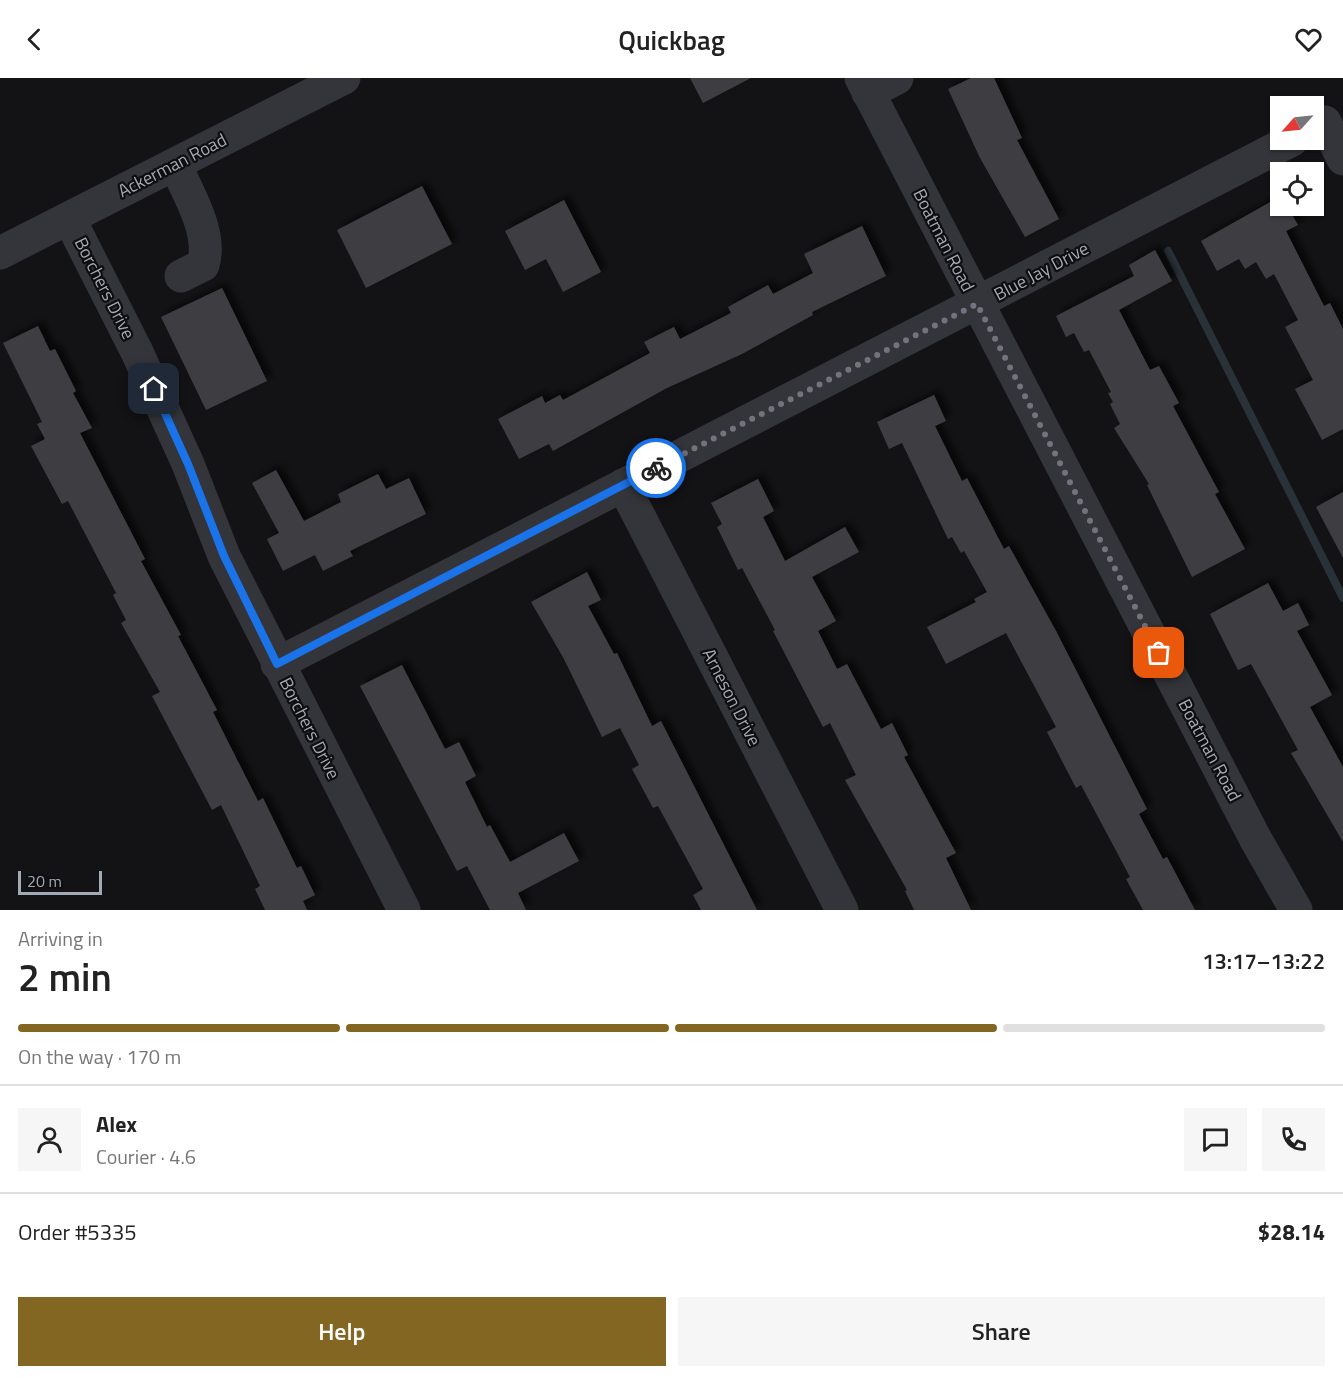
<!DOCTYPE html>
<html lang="en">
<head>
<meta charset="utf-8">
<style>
	body { margin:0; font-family:"Titillium Web",sans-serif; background:#f6f6f6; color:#222; height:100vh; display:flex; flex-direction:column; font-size:22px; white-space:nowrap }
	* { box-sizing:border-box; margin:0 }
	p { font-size:20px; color:#767676 }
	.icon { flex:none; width:33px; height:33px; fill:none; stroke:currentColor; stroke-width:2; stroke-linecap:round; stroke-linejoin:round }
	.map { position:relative; height:832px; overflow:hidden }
	.drawer { display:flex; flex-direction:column; background:#fff; flex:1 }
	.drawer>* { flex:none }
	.needle { width:39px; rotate:243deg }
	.buttons { position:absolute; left:1270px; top:18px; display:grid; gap:12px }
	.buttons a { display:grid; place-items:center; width:54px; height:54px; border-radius:0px; background:#fff; box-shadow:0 2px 4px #0004; font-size:30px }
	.scale { position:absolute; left:18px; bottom:15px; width:84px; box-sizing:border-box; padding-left:6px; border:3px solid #a4a9b6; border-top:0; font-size:16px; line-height:21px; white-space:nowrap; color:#a4a9b6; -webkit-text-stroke:4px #0e0e10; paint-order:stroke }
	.pin { position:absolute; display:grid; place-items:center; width:51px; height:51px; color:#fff; margin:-26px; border-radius:12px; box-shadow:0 3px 9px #0006 }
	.courier { position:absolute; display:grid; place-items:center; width:60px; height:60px; margin:-30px; border:4px solid #1a73e8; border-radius:50%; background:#fff; color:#222; box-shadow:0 2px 8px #0007 }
	.summary em { font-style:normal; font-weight:600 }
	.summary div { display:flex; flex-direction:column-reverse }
	.summary { display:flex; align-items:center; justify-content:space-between; height:102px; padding:0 18px }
	h1 { font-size:39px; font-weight:600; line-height:45px }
	.bar { display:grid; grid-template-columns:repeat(4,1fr); gap:9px 6px; align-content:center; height:72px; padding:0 18px }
	.bar i { height:8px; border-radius:4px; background:#e0e0e0 }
	.bar .selected { background:#846623 }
	.bar p { grid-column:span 4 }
	.line { display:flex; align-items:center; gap:15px; padding:0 18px; border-top:2px solid #e0e0e0 }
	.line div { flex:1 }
	.round { display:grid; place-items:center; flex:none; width:63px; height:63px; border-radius:0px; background:#f6f6f6 }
	.action { display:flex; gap:12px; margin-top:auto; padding:12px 18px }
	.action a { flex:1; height:69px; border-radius:0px; background:#846623; color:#fff; font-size:24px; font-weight:600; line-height:69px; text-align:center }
	.action a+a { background:#f6f6f6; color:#222 }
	header { display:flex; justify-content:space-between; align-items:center; height:78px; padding:0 18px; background:#fff; font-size:27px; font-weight:600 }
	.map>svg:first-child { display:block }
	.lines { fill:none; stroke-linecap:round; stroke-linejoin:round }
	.stream { stroke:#293139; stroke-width:8 }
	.building { fill:#3d3e42; filter:url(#shadow) }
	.minor { stroke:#34353a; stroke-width:33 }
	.done { stroke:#71747e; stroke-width:6; stroke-dasharray:0 10.8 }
	.route { stroke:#1a73e8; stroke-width:8 }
	.labels { text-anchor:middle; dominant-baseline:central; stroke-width:4.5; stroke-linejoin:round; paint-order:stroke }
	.street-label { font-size:18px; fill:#a4a9b6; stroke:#0e0e10 }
</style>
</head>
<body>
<header><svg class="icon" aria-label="back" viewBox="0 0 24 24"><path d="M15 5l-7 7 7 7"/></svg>Quickbag<svg class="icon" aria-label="heart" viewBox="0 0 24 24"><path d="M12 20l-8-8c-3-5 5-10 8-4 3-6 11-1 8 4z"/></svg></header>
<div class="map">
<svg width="1343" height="832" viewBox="0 0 1343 832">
	<defs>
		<filter id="shadow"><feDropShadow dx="5.5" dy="-5.5" stdDeviation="3" flood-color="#0009"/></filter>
	</defs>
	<rect width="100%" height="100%" fill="#131315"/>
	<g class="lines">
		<path class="stream" d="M 1168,173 L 1343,520"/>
	</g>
	<path class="building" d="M 690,0 L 751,0 L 703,25 Z
		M 971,0 L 994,0 L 1022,60 L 1017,62 L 1059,141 L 1025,159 L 980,80 L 948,11 Z
		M 422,108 L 452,166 L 366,210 L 337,152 Z
		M 1281,118 L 1281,128 L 1287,128 L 1298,147 L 1286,153 L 1324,228 L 1330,225 L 1343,251 L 1343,351 L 1322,362 L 1295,311 L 1313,302 L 1285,249 L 1298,242 L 1274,196 L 1266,201 L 1256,184 L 1245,191 L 1239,181 L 1217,193 L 1201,163 Z
		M 564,122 L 601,194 L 563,214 L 546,181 L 525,192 L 505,153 Z
		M 862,148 L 886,198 L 812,234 L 813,237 L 742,276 L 667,310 L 553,373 L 549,366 L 519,381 L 498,341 L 542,318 L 545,325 L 560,317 L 563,322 L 650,275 L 644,264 L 674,249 L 680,261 L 731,235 L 728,229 L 768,207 L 773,216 L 813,195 L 804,176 Z
		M 1155,172 L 1172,203 L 1119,232 L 1150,292 L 1159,288 L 1179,325 L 1173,328 L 1219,414 L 1215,416 L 1245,471 L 1192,499 L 1147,407 L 1149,406 L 1114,350 L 1120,346 L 1110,326 L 1113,324 L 1108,315 L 1111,314 L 1089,272 L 1084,274 L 1074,255 L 1066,259 L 1056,238 L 1134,198 L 1129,187 Z
		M 222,210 L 267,303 L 206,332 L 161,239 Z
		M 38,248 L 50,273 L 55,271 L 76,313 L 73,315 L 92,350 L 80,355 L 145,481 L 141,483 L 181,557 L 178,558 L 217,632 L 213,634 L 258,723 L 263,720 L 297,790 L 301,788 L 315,817 L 303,823 L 307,832 L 265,832 L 255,811 L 260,808 L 221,727 L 212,732 L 152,618 L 160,614 L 121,545 L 126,542 L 113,517 L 116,515 L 68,423 L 62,426 L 31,368 L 45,361 L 37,346 L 42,344 L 3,265 Z
		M 934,317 L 946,343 L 935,348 L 962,403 L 967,400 L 1004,471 L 1009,468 L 1056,553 L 1147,731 L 1139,736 L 1163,781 L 1167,779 L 1195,832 L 1143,832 L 1126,801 L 1130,799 L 1081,707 L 1076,710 L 1047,654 L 1056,649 L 1006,555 L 946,586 L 927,549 L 976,524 L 974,521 L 987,514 L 964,473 L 961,475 L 952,459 L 948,461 L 902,365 L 889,371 L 877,344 Z
		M 276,392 L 304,443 L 341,424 L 338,416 L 378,396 L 386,411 L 409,400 L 426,436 L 350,473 L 353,478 L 323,493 L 315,477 L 283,493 L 267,461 L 279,455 L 252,405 Z
		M 758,401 L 774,433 L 763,439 L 785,483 L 845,449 L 859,474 L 812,499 L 836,543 L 818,553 L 837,591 L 847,586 L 881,651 L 892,645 L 908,677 L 904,679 L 956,775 L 946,780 L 971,832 L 914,832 L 905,813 L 907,812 L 845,702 L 856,697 L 830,645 L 823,649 L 773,553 L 775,552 L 742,490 L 738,492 L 717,449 L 722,446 L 711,425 Z
		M 1343,414 L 1343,480 L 1316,429 Z
		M 587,494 L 601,522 L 588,528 L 614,576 L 617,575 L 652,648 L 661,643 L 757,832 L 701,832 L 693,817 L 703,811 L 658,728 L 653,730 L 632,691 L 639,687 L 620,650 L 602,659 L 564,581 L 531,524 Z
		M 1268,505 L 1283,533 L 1298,525 L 1309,547 L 1297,553 L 1332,617 L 1310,629 L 1343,689 L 1343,764 L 1291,675 L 1298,672 L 1251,586 L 1238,592 L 1210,536 Z
		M 402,587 L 445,671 L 459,664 L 476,698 L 465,704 L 487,749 L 490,747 L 510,784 L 564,755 L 579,783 L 518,815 L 526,832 L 490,832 L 467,788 L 457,793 L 360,608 Z"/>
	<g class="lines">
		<path class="minor" d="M 861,0 L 1255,760 L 1296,832
			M 868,15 L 897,0
			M 1325,44 L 1343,81
			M 175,86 C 188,116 213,155 203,187 L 181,198
			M 69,140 L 137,274 L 188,386 L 224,478 L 404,832
			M 0,175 L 344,0
			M 623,407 L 842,832
			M 277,586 L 1292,62"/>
	</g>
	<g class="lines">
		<path class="done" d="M 656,390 L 977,226 L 1159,575"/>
		<path class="route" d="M 154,311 L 188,386 L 224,478 L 277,586 L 656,390"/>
	</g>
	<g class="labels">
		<g class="street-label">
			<text transform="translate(172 87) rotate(-27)">Ackerman Road</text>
			<text transform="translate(944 162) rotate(63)">Boatman Road</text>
			<text transform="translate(1041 193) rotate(-28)">Blue Jay Drive</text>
			<text transform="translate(105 210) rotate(63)">Borchers Drive</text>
			<text transform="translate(732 619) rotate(63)">Arneson Drive</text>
			<text transform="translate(310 650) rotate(63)">Borchers Drive</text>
			<text transform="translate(1210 672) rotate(62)">Boatman Road</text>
		</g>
	</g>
</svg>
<div class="buttons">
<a><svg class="needle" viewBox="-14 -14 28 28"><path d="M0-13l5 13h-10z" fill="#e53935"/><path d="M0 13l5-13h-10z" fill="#767676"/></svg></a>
<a><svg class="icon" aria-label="locate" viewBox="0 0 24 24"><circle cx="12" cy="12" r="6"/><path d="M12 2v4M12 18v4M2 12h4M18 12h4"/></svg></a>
</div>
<div class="scale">20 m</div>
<div class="pin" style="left:1159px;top:575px;background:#ea580c"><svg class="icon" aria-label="bag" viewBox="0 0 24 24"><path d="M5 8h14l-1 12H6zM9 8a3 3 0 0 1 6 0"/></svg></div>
<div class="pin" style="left:154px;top:311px;background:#1f2937"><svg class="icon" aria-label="home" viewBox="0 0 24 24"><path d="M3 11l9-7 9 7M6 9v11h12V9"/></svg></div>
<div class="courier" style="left:656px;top:390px"><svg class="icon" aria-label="bike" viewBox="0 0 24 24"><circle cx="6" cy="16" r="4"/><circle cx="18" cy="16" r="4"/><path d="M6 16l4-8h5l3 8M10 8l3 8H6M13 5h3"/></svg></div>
</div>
<section class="drawer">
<div class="summary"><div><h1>2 min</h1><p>Arriving in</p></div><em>13:17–13:22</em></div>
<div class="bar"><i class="selected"></i><i class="selected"></i><i class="selected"></i><i></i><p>On the way · 170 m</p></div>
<div class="line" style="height:108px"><a class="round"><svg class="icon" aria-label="person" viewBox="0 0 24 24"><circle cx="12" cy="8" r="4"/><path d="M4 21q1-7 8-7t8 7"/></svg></a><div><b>Alex</b><p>Courier · 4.6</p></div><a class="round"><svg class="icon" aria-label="chat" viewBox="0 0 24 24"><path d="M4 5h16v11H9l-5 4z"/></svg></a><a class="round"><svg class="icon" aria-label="phone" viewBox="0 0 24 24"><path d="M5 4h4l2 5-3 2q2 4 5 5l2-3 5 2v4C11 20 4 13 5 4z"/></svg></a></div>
<div class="line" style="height:78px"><div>Order #5335</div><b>$28.14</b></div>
<div class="action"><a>Help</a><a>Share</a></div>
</section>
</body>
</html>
